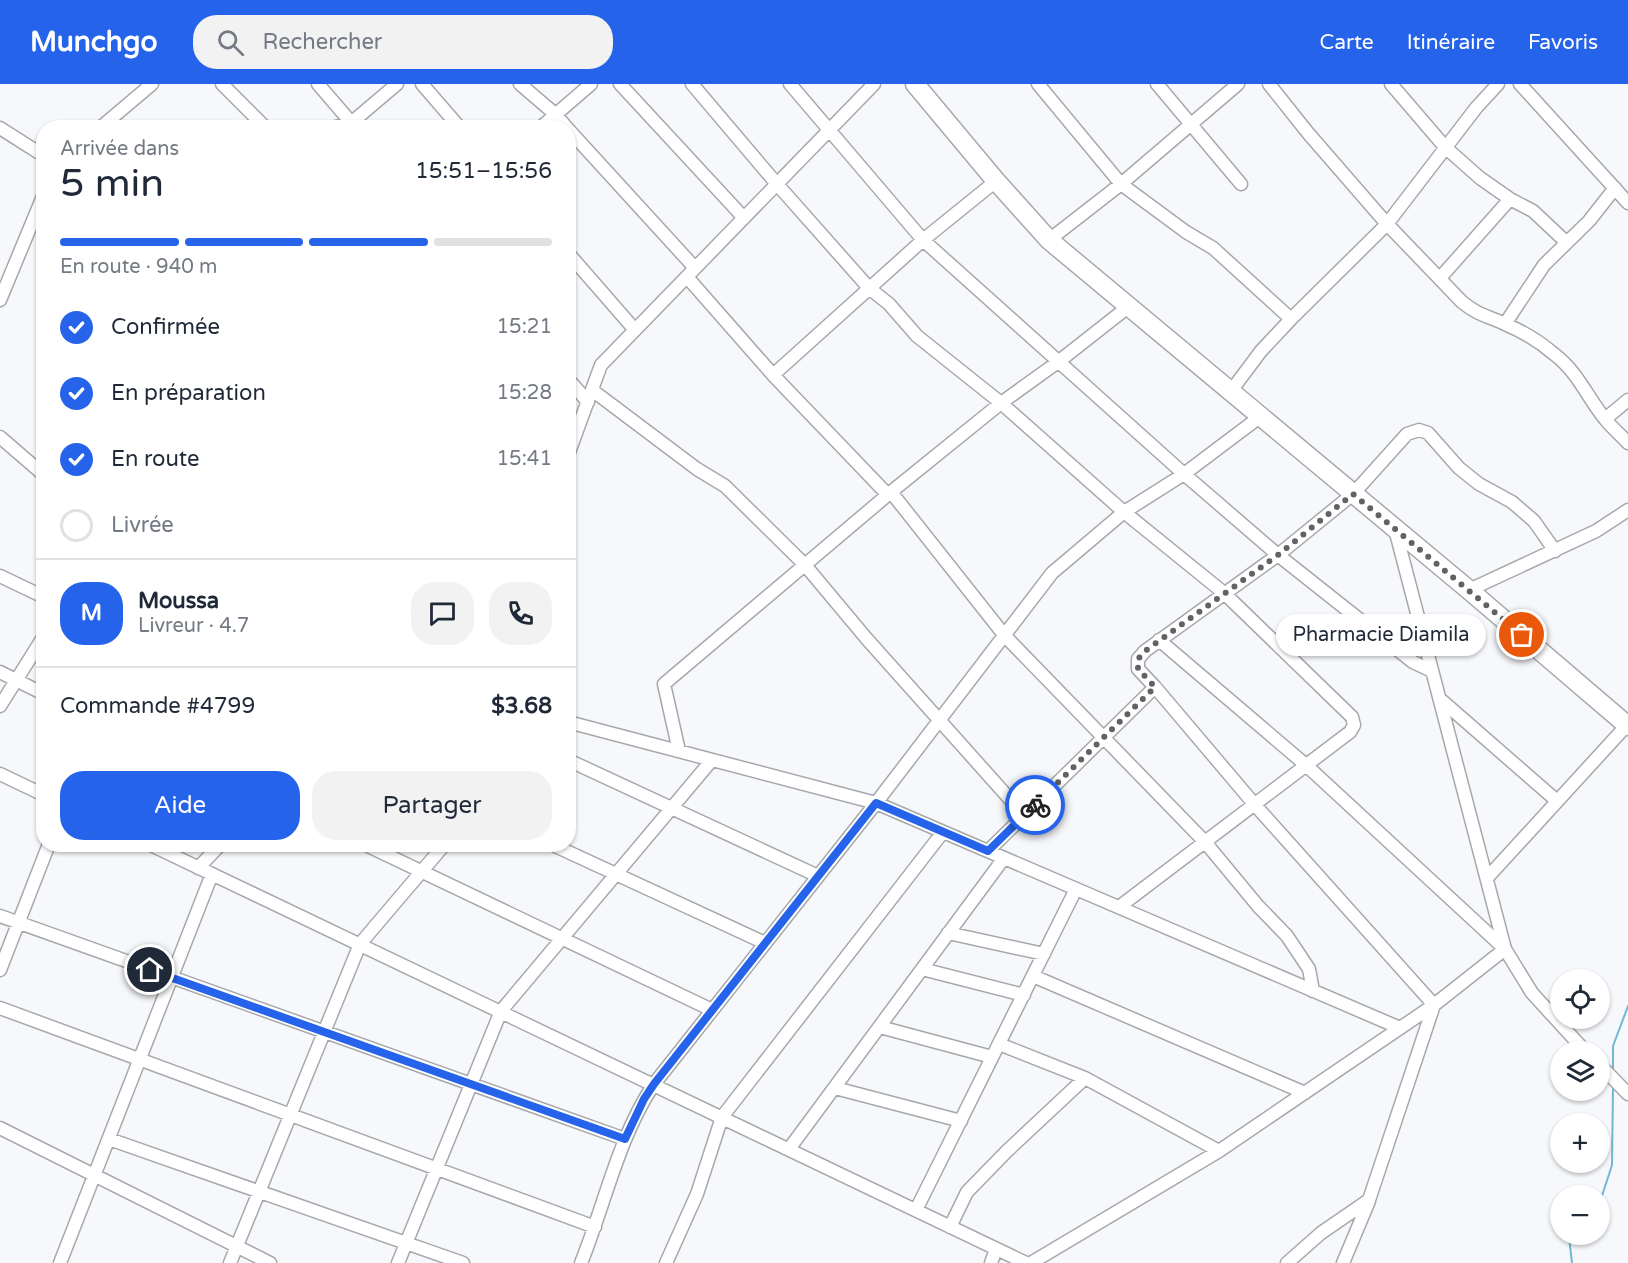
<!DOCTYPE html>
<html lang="fr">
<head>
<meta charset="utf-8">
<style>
	body { margin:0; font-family:"Varela Round",sans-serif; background:#f2f2f3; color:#1f2937; height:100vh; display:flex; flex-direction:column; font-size:22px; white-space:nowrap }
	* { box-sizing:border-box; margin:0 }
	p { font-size:20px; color:#747a83 }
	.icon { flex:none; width:33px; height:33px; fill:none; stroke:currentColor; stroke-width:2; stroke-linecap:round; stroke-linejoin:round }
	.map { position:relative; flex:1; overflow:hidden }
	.drawer { position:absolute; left:36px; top:36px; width:540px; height:732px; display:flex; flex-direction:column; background:#fff; border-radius:24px; box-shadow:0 2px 4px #0004 }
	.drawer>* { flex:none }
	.buttons { position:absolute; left:1550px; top:885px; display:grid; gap:12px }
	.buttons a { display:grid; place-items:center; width:60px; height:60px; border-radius:50%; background:#fff; box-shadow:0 2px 4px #0004; font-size:30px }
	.pin { position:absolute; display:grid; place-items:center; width:51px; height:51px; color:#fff; margin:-26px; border:3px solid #fff; border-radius:50%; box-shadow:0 2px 6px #0007 }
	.courier { position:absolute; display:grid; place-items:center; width:60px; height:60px; margin:-30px; border:4px solid #2563eb; border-radius:50%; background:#fff; color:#222; box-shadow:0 2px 8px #0007 }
	.bubble { position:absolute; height:42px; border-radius:21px; background:#fff; box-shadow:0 2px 4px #0004; font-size:20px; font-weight:600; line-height:42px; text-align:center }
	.head em { font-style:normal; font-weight:600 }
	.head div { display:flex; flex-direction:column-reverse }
	.head { display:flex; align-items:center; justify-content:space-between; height:102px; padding:0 24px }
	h1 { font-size:39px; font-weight:600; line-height:45px }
	.bar { display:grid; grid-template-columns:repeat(4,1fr); gap:9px 6px; align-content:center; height:72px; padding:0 24px }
	.bar i { height:8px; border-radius:4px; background:#e0e1e3 }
	.bar .on { background:#2563eb }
	.bar p { grid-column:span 4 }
	.line { display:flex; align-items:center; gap:15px; padding:0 24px; border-top:2px solid #e0e1e3 }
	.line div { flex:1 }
	.round { display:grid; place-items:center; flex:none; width:63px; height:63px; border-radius:24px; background:#f2f2f3 }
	ol { padding:0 24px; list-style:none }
	li { display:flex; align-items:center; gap:18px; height:66px }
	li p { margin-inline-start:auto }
	li .icon { padding:6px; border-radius:50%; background:#2563eb; color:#fff; stroke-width:4 }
	li:last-child { color:#747a83 }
	li i { width:33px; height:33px; border:3px solid #e0e1e3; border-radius:50% }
	.button { display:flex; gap:12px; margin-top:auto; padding:12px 24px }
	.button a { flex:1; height:69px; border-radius:24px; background:#2563eb; color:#fff; font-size:24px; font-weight:600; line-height:69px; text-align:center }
	.button a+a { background:#f2f2f3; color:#1f2937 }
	header { display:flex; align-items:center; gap:36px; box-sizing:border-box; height:84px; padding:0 30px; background:#2563eb; color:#fff }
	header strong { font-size:28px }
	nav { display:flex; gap:33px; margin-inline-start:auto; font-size:21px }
	.search { width:420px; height:54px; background:#f2f2f3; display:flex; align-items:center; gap:15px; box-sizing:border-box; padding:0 21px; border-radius:24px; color:#747a83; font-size:22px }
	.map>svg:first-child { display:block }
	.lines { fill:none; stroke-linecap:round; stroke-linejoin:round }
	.stream { stroke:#6fb8d9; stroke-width:2 }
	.minor-casing { stroke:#a7a8ab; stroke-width:15 }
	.highway-casing { stroke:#a7a8ab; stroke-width:21 }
	.minor { stroke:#fff; stroke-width:12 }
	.highway { stroke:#fff; stroke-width:18 }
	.done { stroke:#626264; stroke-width:6; stroke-dasharray:0 10.8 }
	.route { stroke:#2563eb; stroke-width:8 }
</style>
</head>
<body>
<header>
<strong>Munchgo</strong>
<div class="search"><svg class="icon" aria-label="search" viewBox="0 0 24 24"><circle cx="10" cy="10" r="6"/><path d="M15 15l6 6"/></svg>Rechercher</div>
<nav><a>Carte</a><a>Itinéraire</a><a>Favoris</a></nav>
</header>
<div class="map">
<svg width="1628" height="1179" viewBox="0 0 1628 1179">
	<rect width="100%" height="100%" fill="#f7f8fb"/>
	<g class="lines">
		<path class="stream" d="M 1613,988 L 1613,962 L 1628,922
			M 1599,1121 L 1612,1081 L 1613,1003
			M 1571,1150 L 1569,1153 L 1572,1179"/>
		<g class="minor-casing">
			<path id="minor" d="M 222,0 L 266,44
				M 318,0 L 355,43
				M 422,0 L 460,44
				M 520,0 L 555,30 L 567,44
				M 620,0 L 744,134
				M 692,0 L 776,99 L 869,204 L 889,220 L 917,252 L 1001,319 L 1124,428 L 1224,509 L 1352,633 L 1354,641 L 1350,648 L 1119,823
				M 790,0 L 923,156 L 1184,390 L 1278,471 L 1413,578 L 1432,587
				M 1038,0 L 1121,100 L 1186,148 L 1213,164 L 1291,235
				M 1157,0 L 1241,100
				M 1269,0 L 1308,49 L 1387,140 L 1462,218 C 1479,232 1489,232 1507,241 C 1524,248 1540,258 1554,270 C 1578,288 1587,313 1605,335 C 1612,344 1621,351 1628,359
				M 1391,0 L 1445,63 L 1480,94 L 1510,115 L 1533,127 L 1566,158
				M 1520,0 L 1628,119
				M 0,44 L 44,72
				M 100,44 L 152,0
				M 332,44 L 351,39 L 397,0
				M 540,44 L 591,0
				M 568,45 L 695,184
				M 1049,156 L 1121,100 L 1238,0
				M 568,169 L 635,246
				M 687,193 L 773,291 L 888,411
				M 1440,194 L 1510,115
				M 0,216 L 44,110
				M 1505,240 L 1544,181 L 1589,137 L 1615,104
				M 773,291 L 923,156 L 996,97
				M 568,295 L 588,318
				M 592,306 L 697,385 L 725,402 L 805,481 L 866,554 L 1024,731
				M 1231,307 L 1261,267 L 1291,235 L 1387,140 L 1476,24 L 1498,0
				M 1605,335 L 1628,316
				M 0,353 L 44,391
				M 568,371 L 601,281 L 874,0
				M 891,408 L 1005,552 L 1205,758 L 1258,822 L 1287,852 L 1309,885 L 1313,907
				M 1395,445 L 1505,865 L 1532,909 L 1586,968
				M 0,492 L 44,513
				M 1469,506 L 1596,447 L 1628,426
				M 0,588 L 44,610
				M 1155,603 L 1255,721 L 1434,921 L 1369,1116 L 1321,1149 L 1287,1179
				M 1440,615 L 1557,717
				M 0,622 L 44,552
				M 568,638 L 876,719 L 1400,944
				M 679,667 L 664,600 L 891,408 L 1001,319 L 1058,278 L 1128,223
				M 568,676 L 818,792
				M 0,690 L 44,711
				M 149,760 L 1026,1179
				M 364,760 L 712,926
				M 551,760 L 765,859
				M 988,767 L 1155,603 L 1138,585 L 1138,575 L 1145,567 L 1278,471 L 1353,410 L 1407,350 L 1419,346 L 1428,349 L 1459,384 L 1479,400 L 1512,418 L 1534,437 L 1555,467
				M 198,784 L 221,760
				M 1487,794 L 1627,641
				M 0,832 L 625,1055
				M 948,849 L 1044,870
				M 922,885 L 1024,911
				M 0,886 L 49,760
				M 1033,892 L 1305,1009
				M 0,924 L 595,1143
				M 880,943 L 992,973
				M 999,960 L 1085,994 L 1219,1067
				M 1599,980 L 1628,1010
				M 835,1004 L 961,1037
				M 0,1044 L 270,1179
				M 109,1055 L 463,1179
				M 789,1065 L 1004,774
				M 916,1126 L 1076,805
				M 950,1143 L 967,1108 L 1007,1067 L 1085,994
				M 60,1179 L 212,790
				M 230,1179 L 360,860 L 445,760
				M 398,1179 L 501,927 L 712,676
				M 581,1179 C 605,1120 618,1054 654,1000 L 876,719 L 1052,489 L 1124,428 L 1184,390 L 1261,332
				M 666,1179 L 697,1110 L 722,1033 L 943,748
				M 991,1179 L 996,1165
				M 1031,1179 L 1219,1067 L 1434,921 L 1505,865 L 1307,682 L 1159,556
				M 1343,1179 L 1369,1117"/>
		</g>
		<g class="highway-casing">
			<path id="highway" d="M 915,0 L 996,97 L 1049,156 L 1469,506 L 1628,642"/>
		</g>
		<use href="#minor" class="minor"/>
		<use href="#highway" class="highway"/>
	</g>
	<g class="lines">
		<path class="done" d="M 1035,721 L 1155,603 L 1138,585 L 1138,575 L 1145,567 L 1278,471 L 1353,410 L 1522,551"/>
		<path class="route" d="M 150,886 L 625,1055 L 644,1015 L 654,1000 L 876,719 L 988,767 L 1035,721"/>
	</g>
</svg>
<div class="buttons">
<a><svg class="icon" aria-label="locate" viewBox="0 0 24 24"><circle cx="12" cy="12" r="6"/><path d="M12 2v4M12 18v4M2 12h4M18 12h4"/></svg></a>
<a><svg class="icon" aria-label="layers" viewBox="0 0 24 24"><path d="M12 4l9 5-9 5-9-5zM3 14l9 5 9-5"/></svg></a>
<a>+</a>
<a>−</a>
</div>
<div class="pin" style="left:1522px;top:551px;background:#ea580c"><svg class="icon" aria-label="bag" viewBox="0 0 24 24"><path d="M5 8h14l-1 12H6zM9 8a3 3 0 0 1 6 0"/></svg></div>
<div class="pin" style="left:150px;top:886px;background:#1f2937"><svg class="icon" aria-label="home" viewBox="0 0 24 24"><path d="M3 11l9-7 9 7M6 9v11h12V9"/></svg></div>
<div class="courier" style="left:1035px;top:721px"><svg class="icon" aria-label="bike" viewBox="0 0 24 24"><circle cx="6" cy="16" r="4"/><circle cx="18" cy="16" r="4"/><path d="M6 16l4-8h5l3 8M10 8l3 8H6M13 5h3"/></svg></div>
<div class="bubble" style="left:1276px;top:530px;width:210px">Pharmacie Diamila</div>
<section class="drawer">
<div class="head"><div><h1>5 min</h1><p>Arrivée dans</p></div><em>15:51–15:56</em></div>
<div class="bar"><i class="on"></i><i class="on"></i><i class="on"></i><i></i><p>En route · 940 m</p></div>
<ol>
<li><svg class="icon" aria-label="check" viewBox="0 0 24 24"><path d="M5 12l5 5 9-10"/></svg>Confirmée<p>15:21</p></li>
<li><svg class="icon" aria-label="check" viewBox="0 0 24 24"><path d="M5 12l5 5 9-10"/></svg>En préparation<p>15:28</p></li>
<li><svg class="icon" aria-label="check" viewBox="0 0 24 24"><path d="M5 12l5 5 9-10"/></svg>En route<p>15:41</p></li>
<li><i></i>Livrée</li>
</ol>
<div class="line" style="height:108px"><b class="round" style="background:#2563eb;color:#fff">M</b><div><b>Moussa</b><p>Livreur · 4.7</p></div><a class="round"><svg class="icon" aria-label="chat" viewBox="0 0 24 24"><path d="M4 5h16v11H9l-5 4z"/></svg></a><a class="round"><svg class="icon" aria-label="phone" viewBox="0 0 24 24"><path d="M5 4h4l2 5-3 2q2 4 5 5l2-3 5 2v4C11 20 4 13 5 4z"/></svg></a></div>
<div class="line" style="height:78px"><div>Commande #4799</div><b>$3.68</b></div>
<div class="button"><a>Aide</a><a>Partager</a></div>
</section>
</div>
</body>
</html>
